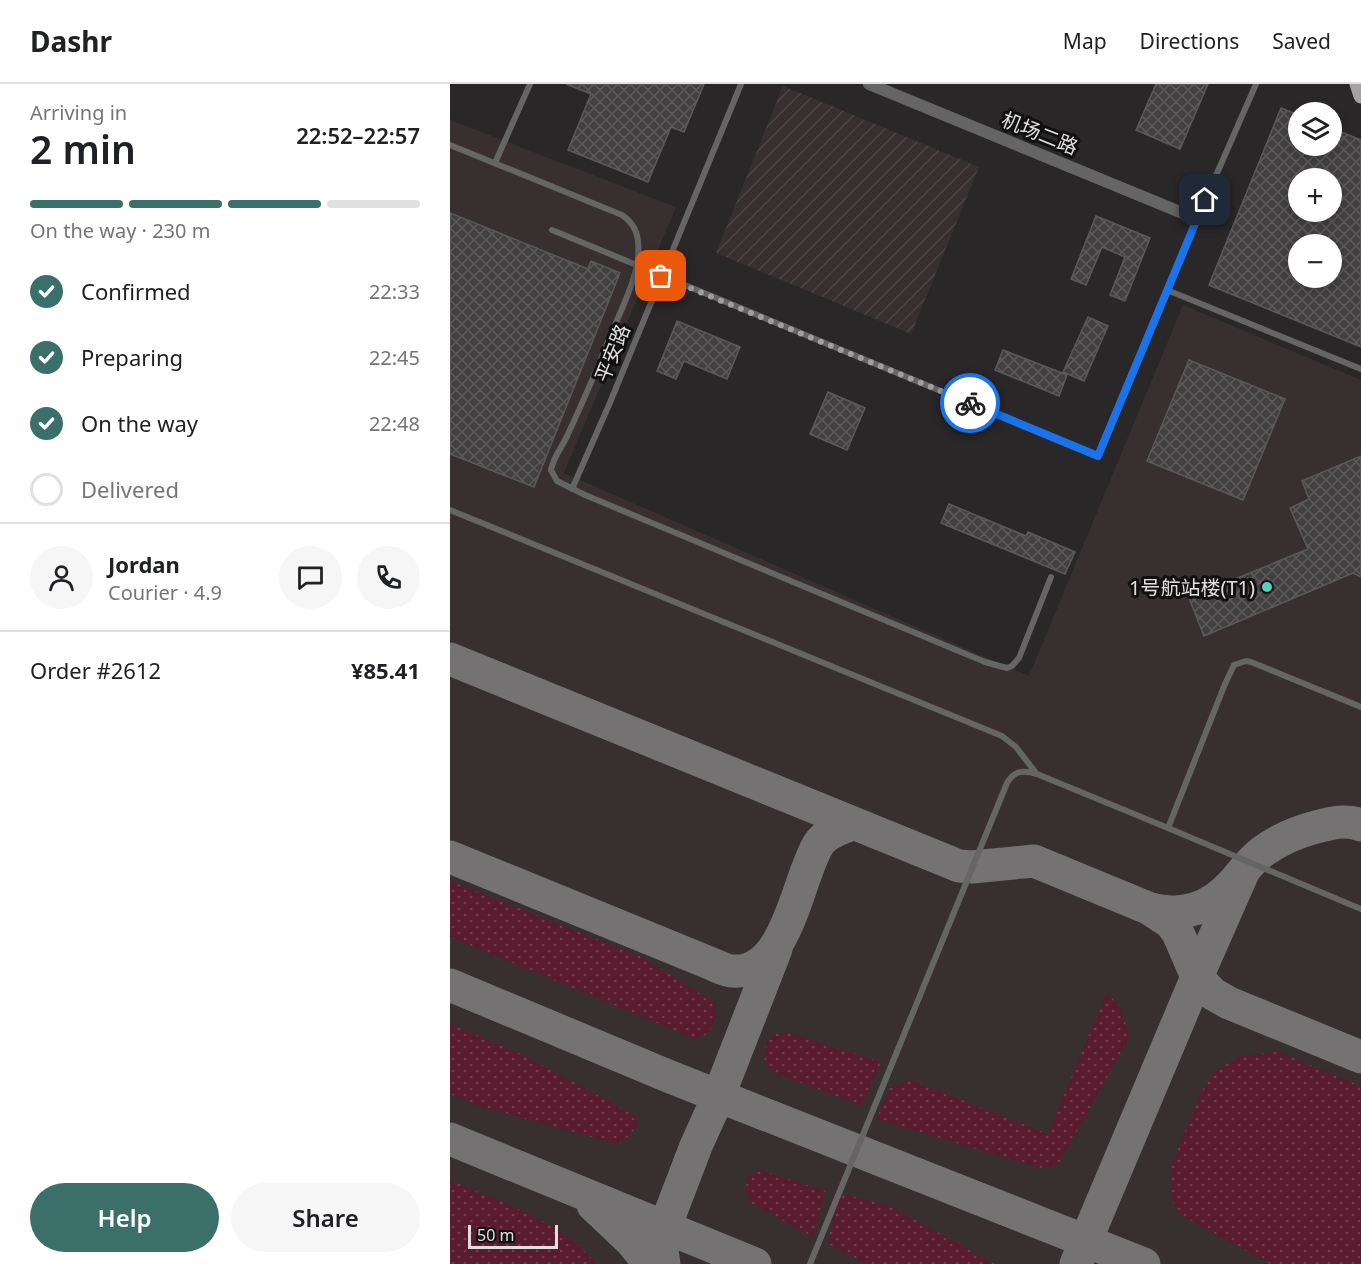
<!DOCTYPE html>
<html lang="en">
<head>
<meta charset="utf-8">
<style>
	body { margin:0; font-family:"Noto Sans","Noto Sans SC",sans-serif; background:#f6f6f6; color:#202124; height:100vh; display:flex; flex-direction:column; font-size:22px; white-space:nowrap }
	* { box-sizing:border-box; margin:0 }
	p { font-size:20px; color:#757577 }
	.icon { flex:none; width:33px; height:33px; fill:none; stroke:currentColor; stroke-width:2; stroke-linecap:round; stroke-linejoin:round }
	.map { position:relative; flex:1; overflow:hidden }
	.sheet { display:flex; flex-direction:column; background:#fff; width:450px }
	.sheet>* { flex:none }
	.tools { position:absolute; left:838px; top:18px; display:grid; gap:12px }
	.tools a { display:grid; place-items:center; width:54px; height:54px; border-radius:50%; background:#fff; box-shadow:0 3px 9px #0003; font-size:30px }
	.scale { position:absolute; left:18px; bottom:15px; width:90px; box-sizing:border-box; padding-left:6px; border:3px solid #e0dede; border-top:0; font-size:16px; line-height:21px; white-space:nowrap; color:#e0dede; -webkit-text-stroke:4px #111010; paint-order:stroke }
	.pin { position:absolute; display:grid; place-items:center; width:51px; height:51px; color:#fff; margin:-26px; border-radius:12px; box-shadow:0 3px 9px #0006 }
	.courier { position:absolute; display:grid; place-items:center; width:60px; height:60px; margin:-30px; border:4px solid #1a73e8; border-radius:50%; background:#fff; color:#222; box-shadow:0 2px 8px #0007 }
	.head em { font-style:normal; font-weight:600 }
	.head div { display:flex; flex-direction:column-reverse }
	.head { display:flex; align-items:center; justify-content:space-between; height:102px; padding:0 30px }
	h1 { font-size:39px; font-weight:600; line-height:45px }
	.bar { display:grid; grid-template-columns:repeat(4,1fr); gap:9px 6px; align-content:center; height:72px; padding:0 30px }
	.bar i { height:8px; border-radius:4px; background:#e0e0e0 }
	.bar .selected { background:#3a6f6a }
	.bar p { grid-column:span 4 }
	.line { display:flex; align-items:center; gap:15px; padding:0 30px; border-top:2px solid #e0e0e0 }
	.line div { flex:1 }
	.round { display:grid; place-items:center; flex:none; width:63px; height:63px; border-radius:32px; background:#f6f6f6 }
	ol { padding:0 30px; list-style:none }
	li { display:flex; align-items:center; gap:18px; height:66px }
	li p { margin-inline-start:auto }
	li .icon { padding:6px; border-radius:50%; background:#3a6f6a; color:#fff; stroke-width:4 }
	li:last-child { color:#757577 }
	li i { width:33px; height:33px; border:3px solid #e0e0e0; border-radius:50% }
	.primary-button { display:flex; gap:12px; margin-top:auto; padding:12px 30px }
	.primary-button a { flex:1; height:69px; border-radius:36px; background:#3a6f6a; color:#fff; font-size:24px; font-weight:600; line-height:69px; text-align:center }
	.primary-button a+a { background:#f6f6f6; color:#202124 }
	header { display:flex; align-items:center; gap:36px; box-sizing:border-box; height:84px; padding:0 30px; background:#fff; border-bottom:2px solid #e0e0e0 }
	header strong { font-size:28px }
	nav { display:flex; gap:33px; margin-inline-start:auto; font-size:21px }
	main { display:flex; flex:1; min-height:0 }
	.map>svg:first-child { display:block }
	.built { fill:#382f31 }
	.industrial { fill:url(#industrial-furrows) }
	.grass { fill:url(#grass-dots) }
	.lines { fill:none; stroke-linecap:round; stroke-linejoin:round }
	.taxiway { stroke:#747272; stroke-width:33 }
	.building { fill:url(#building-cross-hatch); stroke:#5b5859; stroke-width:1.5; fill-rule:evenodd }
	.lane { stroke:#666565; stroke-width:6 }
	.street { stroke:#666565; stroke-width:12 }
	.primary { stroke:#a5a2a3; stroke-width:15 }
	.done { stroke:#a09e9e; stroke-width:6; stroke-dasharray:0 10.8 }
	.route { stroke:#1a73e8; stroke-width:8 }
	.poi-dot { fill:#59cebf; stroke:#111010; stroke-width:2 }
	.labels { text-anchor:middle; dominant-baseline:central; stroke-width:6; stroke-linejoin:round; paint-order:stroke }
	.street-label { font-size:20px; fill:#e0dede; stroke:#111010 }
	.poi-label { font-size:20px; fill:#e0dede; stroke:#111010; text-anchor:end }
</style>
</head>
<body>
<header>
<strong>Dashr</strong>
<nav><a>Map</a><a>Directions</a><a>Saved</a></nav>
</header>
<main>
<section class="sheet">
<div class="head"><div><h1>2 min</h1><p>Arriving in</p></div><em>22:52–22:57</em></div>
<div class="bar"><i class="selected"></i><i class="selected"></i><i class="selected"></i><i></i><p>On the way · 230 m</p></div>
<ol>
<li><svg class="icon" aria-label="check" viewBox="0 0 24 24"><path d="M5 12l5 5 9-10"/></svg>Confirmed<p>22:33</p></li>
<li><svg class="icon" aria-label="check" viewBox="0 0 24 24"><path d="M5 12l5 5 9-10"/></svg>Preparing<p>22:45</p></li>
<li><svg class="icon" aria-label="check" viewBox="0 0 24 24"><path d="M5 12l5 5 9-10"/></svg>On the way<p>22:48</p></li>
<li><i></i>Delivered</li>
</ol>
<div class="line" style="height:108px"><a class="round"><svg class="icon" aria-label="person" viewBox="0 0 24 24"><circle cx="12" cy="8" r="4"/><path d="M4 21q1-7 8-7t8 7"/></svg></a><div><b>Jordan</b><p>Courier · 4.9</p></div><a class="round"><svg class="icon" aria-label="chat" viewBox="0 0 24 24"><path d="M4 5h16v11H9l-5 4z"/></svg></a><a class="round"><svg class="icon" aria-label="phone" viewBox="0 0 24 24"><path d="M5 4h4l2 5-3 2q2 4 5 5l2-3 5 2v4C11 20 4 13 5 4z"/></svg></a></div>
<div class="line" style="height:78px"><div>Order #2612</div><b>¥85.41</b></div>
<div class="primary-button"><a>Help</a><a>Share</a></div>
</section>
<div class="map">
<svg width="911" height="1180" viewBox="0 0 911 1180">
	<defs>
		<pattern id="industrial-furrows" width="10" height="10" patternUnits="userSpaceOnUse" patternTransform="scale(1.5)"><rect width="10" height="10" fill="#382f31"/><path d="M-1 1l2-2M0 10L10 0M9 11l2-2" fill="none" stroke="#4b4345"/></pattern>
		<pattern id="grass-dots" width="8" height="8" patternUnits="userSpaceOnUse" patternTransform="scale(1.5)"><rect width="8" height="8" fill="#591b30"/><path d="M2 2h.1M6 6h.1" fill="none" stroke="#713c4e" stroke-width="1.8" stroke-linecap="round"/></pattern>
		<pattern id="building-cross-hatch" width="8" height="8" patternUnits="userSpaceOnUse" patternTransform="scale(1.5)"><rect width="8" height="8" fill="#423f40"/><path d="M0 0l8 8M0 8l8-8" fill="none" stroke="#5d5a5b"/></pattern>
	</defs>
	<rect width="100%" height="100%" fill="#292727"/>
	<path class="built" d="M 0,36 L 226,123 L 114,389 L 579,592 L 733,221 L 911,296 L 911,1180 L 0,1180 Z"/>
	<path class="industrial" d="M 333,2 L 529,83 L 461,250 L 266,169 Z"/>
	<path class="grass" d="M 0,797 L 194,874 L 266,920 L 266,933 L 258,950 L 246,955 L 0,853 Z
		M 656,910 C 672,918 675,938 679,954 L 608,1081 L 590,1084 L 426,1035 L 441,1003 L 461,996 L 598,1050 Z
		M 0,940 L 73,971 L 186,1032 L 187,1042 L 177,1054 L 168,1060 L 25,1021 L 0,1010 Z
		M 328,949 L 340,949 L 431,978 L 412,1022 L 320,987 L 314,973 L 317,957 Z
		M 828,968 L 911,1002 L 911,1180 L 820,1180 L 729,1130 L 721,1113 L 722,1081 L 750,1010 L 764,988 L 790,972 Z
		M 310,1086 L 375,1107 L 363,1153 L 301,1119 L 296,1107 L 297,1093 Z
		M 0,1096 C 49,1118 113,1137 146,1180 L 0,1180 Z
		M 390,1109 L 440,1122 L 545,1180 L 416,1180 L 377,1159 Z"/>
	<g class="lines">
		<path class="taxiway" d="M 0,575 L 509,782 L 522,783 L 584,777 L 698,824 L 721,839 L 728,849 L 747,893 L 763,910 L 779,919 L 911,973
			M 0,773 L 262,880 C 269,883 276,887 283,887 C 337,891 347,796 368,761 C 375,749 391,744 403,740
			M 698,824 C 732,834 760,825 784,798 C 793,788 801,776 812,768 C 828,756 847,748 866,743 C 881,739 897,735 911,741
			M 0,901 L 218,992 L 694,1180
			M 0,1055 L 305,1180
			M 143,1121 L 181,1157 L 200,1180
			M 214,1180 L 212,1167 L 215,1143 L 246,1062 L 269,1011 L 326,865
			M 626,1180 L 747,893 L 794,786"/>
	</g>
	<path class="building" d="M 116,0 L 254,0 L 234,48 L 221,43 L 198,98 L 118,66 L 141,10 Z
		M 706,0 L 758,0 L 730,65 L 686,46 Z
		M 831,24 L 849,31 L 849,62 L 882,62 L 882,44 L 911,56 L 911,263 L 759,201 ZM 849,94 L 882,94 L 882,128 L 849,128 ZM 849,160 L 882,160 L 882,194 L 849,194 Z
		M 0,129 L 138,185 L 141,177 L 170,189 L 84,403 L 0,370 Z
		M 646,132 L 700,154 L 675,217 L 660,211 L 675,173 L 652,163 L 636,201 L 621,195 Z
		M 638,233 L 658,242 L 634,297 L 613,288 Z
		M 227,237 L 290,263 L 277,295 L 234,277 L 226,295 L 207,287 Z
		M 553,266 L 617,291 L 609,312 L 545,286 Z
		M 739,276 L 835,315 L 793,416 L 697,377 Z
		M 378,308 L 415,324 L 397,366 L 360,350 Z
		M 911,372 L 911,493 L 903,489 L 754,552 L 739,514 L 858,465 L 840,424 L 859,415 L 852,397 Z
		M 499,420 L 576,452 L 578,448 L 625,468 L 615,490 L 491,439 Z"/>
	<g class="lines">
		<path class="lane" d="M 0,61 L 172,131 C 181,137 187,146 188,157 C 192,187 171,225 160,253 C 147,285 133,318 118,350 C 113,362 103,373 101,386 L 107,397 L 135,411 L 535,578 L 557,584 L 562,582 L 569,574 L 601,493
			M 45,79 L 80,0
			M 102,146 L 648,372 L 747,135 L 806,0
			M 717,206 L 911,285
			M 122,405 L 159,321 L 291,0
			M 0,426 L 552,652 L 566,663 L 586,689
			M 911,623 L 801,578 L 796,577 L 784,581 L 775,600 L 718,744 L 911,825
			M 360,1180 C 427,1020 490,859 557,699 C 565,686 573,686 587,690 L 718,744"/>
		<path class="street" d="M 419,0 L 747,135"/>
		<path class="primary" d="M 907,0 L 911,12"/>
	</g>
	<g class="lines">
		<path class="done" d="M 211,192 L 520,319"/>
		<path class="route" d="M 520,319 L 648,372 L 755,116"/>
	</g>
	<circle class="poi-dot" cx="817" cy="503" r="6"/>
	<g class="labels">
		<g class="street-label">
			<text transform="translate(590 49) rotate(22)">机场二路</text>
			<text transform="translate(162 269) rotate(-68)">平安路</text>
		</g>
		<g class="poi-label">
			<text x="805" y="503">1号航站楼(T1)</text>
		</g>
	</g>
</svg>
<div class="tools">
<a><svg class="icon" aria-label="layers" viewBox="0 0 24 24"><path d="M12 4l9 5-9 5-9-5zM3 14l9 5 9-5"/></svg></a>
<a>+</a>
<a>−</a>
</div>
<div class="scale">50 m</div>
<div class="pin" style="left:211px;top:192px;background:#ea580c"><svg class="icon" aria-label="bag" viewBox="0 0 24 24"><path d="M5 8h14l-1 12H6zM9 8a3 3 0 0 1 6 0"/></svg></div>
<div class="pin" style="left:755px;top:116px;background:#1f2937"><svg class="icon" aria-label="home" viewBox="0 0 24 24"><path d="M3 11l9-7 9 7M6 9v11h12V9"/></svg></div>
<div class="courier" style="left:520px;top:319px"><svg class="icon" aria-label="bike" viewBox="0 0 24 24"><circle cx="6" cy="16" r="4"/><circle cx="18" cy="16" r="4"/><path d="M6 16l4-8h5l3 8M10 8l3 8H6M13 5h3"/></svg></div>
</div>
</main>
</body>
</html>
